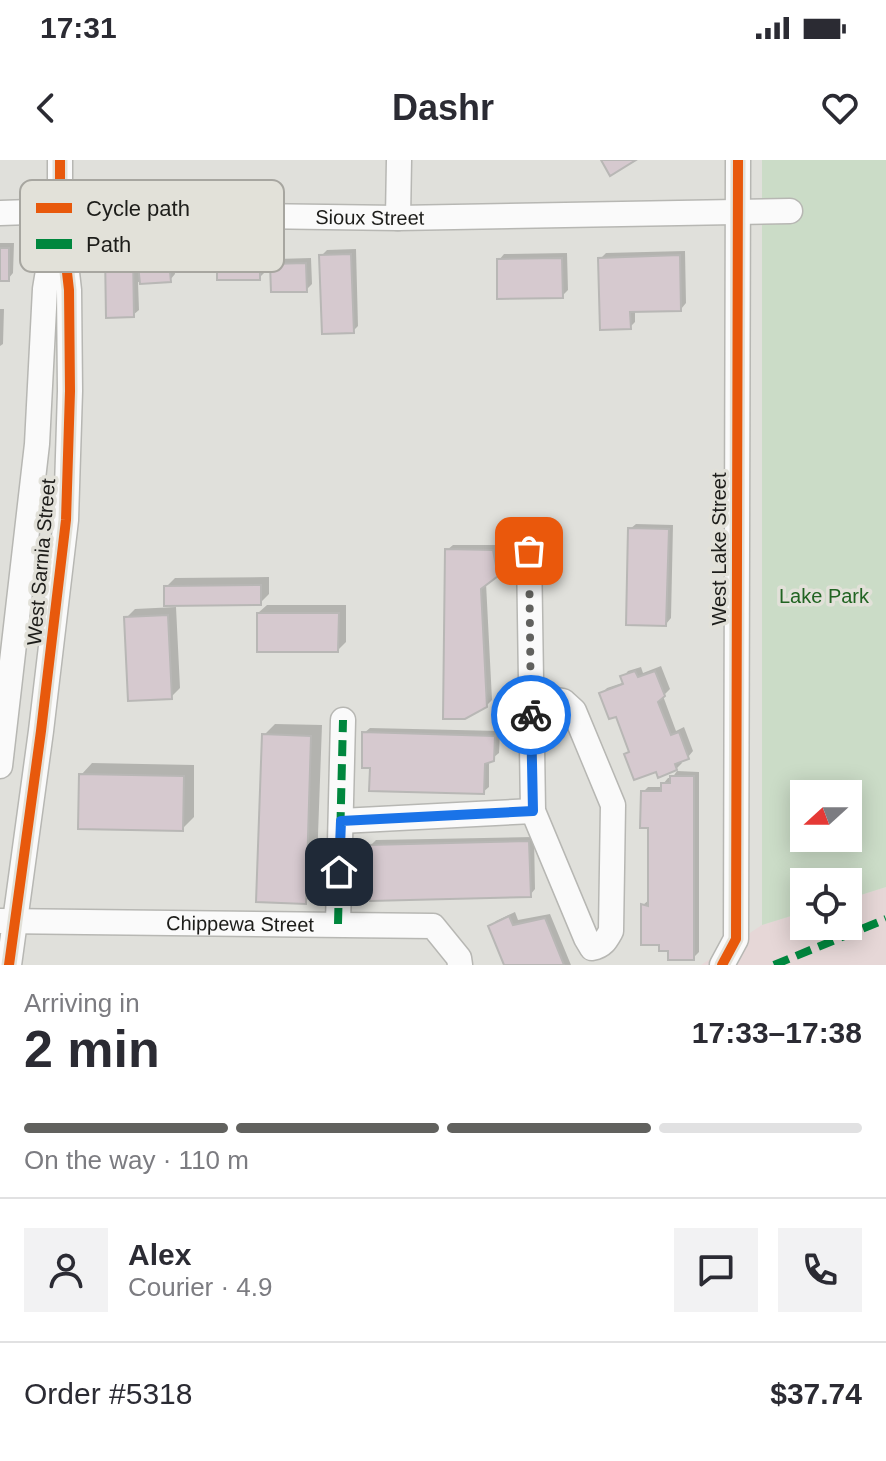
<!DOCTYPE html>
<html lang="en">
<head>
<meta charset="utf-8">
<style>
	body { margin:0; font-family:Arial,sans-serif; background:#f2f2f3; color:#2b2b33; height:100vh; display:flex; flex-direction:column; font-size:30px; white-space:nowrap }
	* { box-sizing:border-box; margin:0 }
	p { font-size:26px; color:#7c7c81 }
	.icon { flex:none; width:44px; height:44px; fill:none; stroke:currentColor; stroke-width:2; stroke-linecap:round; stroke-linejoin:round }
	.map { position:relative; height:805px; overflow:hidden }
	.panel { display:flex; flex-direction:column; background:#fff; flex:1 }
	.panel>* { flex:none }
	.needle { width:52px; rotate:249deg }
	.controls { position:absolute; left:790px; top:620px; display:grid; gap:16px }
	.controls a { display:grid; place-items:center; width:72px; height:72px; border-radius:0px; background:#fff; box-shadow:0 4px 20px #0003; font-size:40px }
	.pin { position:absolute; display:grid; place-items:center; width:68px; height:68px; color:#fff; margin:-34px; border-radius:16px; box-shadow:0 4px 12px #0006 }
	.courier { position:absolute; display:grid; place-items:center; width:80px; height:80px; margin:-40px; border:6px solid #1a73e8; border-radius:50%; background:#fff; color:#222; box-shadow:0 2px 10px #0007 }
	.summary em { font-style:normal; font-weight:600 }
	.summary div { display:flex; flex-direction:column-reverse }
	.summary { display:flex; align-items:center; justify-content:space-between; height:136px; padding:0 24px }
	h1 { font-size:52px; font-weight:600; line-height:60px }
	.bar { display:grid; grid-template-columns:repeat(4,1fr); gap:12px 8px; align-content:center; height:96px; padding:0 24px }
	.bar i { height:10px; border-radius:6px; background:#e1e1e2 }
	.bar .current { background:#61615e }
	.bar p { grid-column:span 4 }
	.line { display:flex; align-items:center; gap:20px; padding:0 24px; border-top:2px solid #e1e1e2 }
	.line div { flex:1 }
	.round { display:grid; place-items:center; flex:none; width:84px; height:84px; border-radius:0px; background:#f2f2f3 }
	.status { display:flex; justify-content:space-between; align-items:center; height:56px; padding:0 40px; background:#fff; direction:ltr }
	.status svg { height:22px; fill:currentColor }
	header { display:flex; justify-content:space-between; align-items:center; height:104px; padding:0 24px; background:#fff; font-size:36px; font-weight:600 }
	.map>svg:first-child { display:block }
	.education { fill:#e6d7d7 }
	.green { fill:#cbdcc7; fill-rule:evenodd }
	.shadow { fill:#0003 }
	.building { fill:#d6c9cf; stroke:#b8b7b5; stroke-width:2 }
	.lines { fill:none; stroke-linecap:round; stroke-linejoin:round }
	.minor-casing { stroke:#b7b7b3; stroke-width:27 }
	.minor { stroke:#fafafa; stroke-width:24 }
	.quiet { stroke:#00873e; stroke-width:8; stroke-dasharray:16 8; stroke-linecap:butt }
	.cycleway-casing { stroke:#e2e1d9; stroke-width:15 }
	.cycleway { stroke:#e8590c; stroke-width:10 }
	.done { stroke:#61615e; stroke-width:8; stroke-dasharray:0 14.4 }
	.route { stroke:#1a73e8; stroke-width:10 }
	.labels { text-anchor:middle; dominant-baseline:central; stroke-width:7; stroke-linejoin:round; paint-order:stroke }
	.street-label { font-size:20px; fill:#1d1d1a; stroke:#e2e1d9 }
	.park-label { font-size:20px; fill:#216422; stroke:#e2e1d9 }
	.key { fill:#e2e1d9; stroke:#a7a6a0; stroke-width:2 }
	.key-label { font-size:22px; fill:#1d1d1a }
</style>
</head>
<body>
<div class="status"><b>17:31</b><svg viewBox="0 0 49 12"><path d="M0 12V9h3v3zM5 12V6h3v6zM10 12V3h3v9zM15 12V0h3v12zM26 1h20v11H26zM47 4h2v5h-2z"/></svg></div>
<header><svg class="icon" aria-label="back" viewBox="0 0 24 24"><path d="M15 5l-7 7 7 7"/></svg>Dashr<svg class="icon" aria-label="heart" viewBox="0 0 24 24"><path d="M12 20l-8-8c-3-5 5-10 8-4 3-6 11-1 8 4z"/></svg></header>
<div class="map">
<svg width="886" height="805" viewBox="0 0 886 805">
	<rect width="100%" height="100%" fill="#e0e0db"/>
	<path class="education" d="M 886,727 L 886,805 L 701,805 L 762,765 L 804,752 L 804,766 L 848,766 L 848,739 Z"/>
	<path class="green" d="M 762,0 L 886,0 L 886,727 L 848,739 L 848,722 L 804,722 L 804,752 L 762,765 ZM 804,634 L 848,634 L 848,678 L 804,678 Z"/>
	<path class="shadow" d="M 0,83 L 14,83 L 13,113 L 8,119 L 0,119 Z
		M 138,87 L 138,107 L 146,99 L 174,98 L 175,114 L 170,120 L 138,122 L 139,150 L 133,155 L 107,94 L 112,88 Z
		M 356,89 L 358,166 L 353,171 L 321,96 L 327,90 Z
		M 224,91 L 265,91 L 265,112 L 259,118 L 219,97 Z
		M 685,91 L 686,143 L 681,149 L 635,150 L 635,162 L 630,167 L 600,99 L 606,93 Z
		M 567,93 L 568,130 L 562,136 L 499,100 L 504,94 Z
		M 311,98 L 312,124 L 306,130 L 272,105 L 277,99 Z
		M 0,149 L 4,149 L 3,184 L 0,186 Z
		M 636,364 L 673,365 L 671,458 L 666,464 L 630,369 Z
		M 453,385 L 498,385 L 503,408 L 486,423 L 492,540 L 486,546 L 447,390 Z
		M 269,417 L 269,434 L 260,443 L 166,427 L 175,418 Z
		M 267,445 L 346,445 L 346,482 L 338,490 L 258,453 Z
		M 176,447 L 180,528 L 171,537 L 126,458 L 135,449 Z
		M 661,506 L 670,529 L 663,536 L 676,571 L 684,567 L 693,591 L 688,597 L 680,600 L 682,603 L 676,609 L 657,609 L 626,594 L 631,590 L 617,554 L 601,534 L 607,528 L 625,522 L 623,517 L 628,511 L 641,507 L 643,513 Z
		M 275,564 L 322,565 L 316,730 L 305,742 L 264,575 Z
		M 370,568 L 500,571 L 499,593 L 489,601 L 489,627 L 483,632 L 372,606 L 364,573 Z
		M 92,603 L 194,605 L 194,657 L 182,669 L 81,615 Z
		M 677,611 L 699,612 L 699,792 L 693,798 L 670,790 L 643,745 L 650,739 L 650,666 L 643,632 L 648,627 L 663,627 L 663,624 L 668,618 L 672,618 Z
		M 534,677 L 535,729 L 530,735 L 370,686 L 376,680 Z
		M 515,752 L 518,760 L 550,754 L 571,805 L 506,805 L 490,766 L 496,761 Z"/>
	<path class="building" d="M 601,0 L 636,0 L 610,16 Z
		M 0,88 L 9,88 L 9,121 L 0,121 Z
		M 133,92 L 134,157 L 106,158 L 105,93 Z
		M 351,94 L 354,173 L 322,174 L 319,95 Z
		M 680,95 L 681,151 L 630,152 L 631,169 L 600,170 L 598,98 Z
		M 217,96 L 260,96 L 260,120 L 217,120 Z
		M 562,98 L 563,138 L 497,139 L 497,99 Z
		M 169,102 L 171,122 L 140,124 L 138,104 Z
		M 306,103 L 307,132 L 271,132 L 270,104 Z
		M 628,368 L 669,369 L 666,466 L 626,465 Z
		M 445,389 L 493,390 L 498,416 L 481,429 L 487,547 L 465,559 L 443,559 Z
		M 261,425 L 261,445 L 164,446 L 164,426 Z
		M 257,453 L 339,453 L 338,492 L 257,492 Z
		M 168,455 L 172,539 L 128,541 L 124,457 Z
		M 635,511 L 638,517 L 655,511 L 665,536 L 658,542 L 671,575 L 679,572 L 689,599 L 675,604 L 677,610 L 658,618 L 656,612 L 634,620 L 624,594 L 629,592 L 616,557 L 609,559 L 599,533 L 623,524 L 620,516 Z
		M 362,572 L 495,576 L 494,601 L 485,604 L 484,634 L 369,631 L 370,608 L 362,608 Z
		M 262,574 L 311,576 L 306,744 L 256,742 Z
		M 79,614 L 184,616 L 183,671 L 78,669 Z
		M 670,616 L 694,616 L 694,800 L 668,800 L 668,791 L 659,791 L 659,785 L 641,785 L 641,744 L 648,746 L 648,668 L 640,668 L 641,631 L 661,631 L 661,623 L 670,623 Z
		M 529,681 L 531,737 L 370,741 L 368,685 Z
		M 509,756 L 513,765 L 545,758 L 564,805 L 504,805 L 488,766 Z"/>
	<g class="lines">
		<g class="minor-casing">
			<g id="minor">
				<path id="s1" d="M 0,53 L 60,51 L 92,54 L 398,58 L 790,51"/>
				<path d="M 398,58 L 399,0"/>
				<path d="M 529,391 L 533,651 L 586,778 L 592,788 C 603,786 606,780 611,771 L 613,645 L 574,551 L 563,541 L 531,536"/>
				<path d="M 0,606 L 37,284 L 45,129 L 55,69"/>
				<path d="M 341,661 L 533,651"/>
				<path id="s2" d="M 0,761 L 433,766 L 459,798 L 460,805"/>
				<path d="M 338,764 L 343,560"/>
				<path d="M 9,805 L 41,571 L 66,360 L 70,231 L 69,130 L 60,51 L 60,0"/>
				<path d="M 722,805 L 736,779 L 738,0"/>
			</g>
		</g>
		<use href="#minor" class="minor"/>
		<path class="quiet" d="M 338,764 L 343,560
			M 774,805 L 886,759"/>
		<g class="cycleway-casing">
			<path id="cycleway" d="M 9,805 L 41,571 L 66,360 L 70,231 L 69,130 L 60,51 L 60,0
				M 722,805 L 736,779 L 738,0"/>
		</g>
		<use href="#cycleway" class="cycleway"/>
	</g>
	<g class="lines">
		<path class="done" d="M 529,391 L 531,555"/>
		<path class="route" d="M 339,712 L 341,661 L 533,651 L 531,555"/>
	</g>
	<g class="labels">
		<g class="street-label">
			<text stroke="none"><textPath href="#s1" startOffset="370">Sioux Street</textPath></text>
			<text transform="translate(719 389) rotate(-90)">West Lake Street</text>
			<text transform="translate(41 402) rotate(-85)">West Sarnia Street</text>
			<text stroke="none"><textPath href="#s2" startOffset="240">Chippewa Street</textPath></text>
		</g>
		<g class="park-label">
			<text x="824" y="436">Lake Park</text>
		</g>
	</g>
	<rect x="20" y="20" width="264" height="92" rx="12" class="key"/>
	<rect x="36" y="43" width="36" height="10" fill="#e8590c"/>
	<rect x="36" y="79" width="36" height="10" fill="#00873e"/>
	<g class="key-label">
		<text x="86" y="56">Cycle path</text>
		<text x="86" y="92">Path</text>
	</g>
</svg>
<div class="controls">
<a><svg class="needle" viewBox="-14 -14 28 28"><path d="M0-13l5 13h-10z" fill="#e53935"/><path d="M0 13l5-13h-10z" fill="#7c7c81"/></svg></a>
<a><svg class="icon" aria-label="locate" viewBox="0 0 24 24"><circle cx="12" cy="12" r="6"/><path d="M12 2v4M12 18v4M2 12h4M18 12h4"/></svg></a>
</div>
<div class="pin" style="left:529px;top:391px;background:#ea580c"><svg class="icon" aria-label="bag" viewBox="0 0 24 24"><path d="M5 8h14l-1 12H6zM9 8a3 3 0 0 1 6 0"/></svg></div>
<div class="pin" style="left:339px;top:712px;background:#1f2937"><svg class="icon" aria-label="home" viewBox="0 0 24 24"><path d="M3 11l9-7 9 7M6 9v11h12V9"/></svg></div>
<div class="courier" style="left:531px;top:555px"><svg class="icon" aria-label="bike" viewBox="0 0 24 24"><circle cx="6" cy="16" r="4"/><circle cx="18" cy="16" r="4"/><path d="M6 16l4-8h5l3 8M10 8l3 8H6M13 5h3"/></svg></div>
</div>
<section class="panel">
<div class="summary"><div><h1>2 min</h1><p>Arriving in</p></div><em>17:33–17:38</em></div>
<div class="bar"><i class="current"></i><i class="current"></i><i class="current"></i><i></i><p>On the way · 110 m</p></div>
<div class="line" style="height:144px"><a class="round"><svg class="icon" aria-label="person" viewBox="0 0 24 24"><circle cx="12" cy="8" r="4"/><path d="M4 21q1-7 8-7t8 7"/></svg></a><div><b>Alex</b><p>Courier · 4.9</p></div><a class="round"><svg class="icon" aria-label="chat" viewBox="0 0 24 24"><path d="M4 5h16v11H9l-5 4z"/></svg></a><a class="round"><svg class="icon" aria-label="phone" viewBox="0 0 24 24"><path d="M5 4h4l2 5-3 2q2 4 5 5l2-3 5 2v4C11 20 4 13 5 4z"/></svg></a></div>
<div class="line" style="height:104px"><div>Order #5318</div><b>$37.74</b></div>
</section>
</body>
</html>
